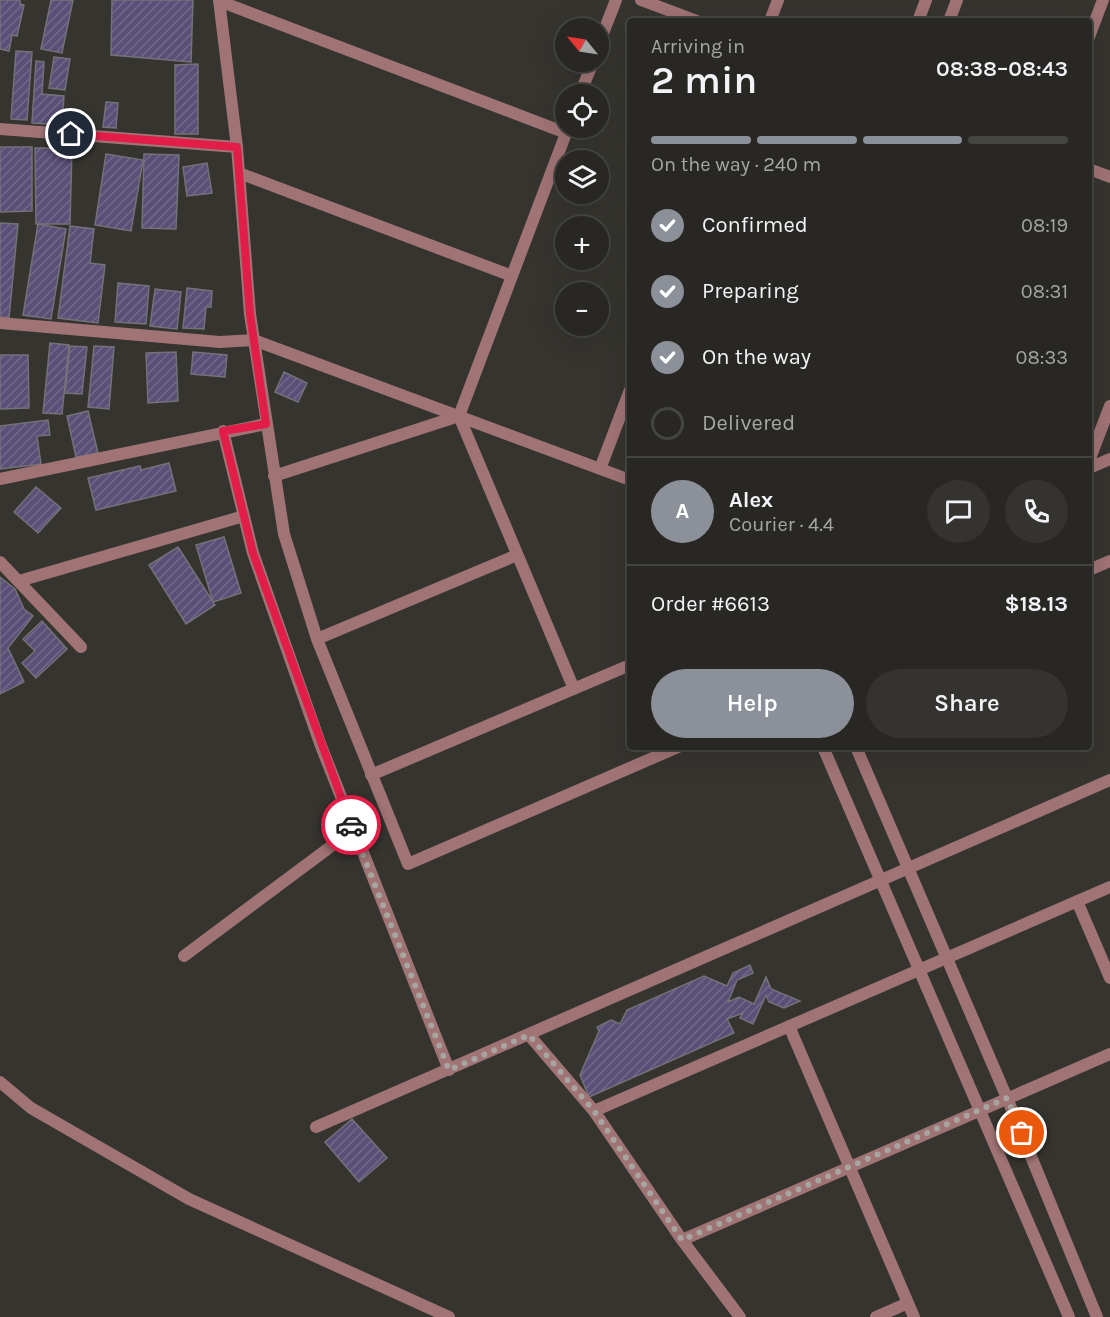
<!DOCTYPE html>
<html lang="en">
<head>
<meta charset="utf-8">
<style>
	body { margin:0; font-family:Karla,sans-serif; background:#343330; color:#f1f3f6; height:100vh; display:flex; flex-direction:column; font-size:22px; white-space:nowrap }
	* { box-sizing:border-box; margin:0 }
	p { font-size:20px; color:#a5a5a6 }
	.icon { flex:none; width:33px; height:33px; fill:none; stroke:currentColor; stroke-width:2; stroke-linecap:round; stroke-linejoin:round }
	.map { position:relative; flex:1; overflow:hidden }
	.details { position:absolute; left:627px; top:18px; width:465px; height:732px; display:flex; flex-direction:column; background:#282723; border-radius:6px; box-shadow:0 6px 24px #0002,0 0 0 2px #444441 }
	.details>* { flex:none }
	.needle { width:39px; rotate:300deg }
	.fabs { position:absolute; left:555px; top:18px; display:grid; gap:12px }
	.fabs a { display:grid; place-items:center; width:54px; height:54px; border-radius:50%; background:#282723; box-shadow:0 6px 24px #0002,0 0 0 2px #444441; font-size:30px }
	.pin { position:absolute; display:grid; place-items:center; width:51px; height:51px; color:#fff; margin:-26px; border:3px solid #fff; border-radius:50%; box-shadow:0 2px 6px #0007 }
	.courier { position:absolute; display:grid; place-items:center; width:60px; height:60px; margin:-30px; border:4px solid #e11d48; border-radius:50%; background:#fff; color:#222; box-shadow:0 2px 8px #0007 }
	.head em { font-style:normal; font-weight:600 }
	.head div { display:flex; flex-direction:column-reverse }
	.head { display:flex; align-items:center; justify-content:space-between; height:102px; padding:0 24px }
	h1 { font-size:39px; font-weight:600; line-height:45px }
	.bar { display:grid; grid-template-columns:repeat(4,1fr); gap:9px 6px; align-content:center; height:72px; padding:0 24px }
	.bar i { height:8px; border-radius:4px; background:#444441 }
	.bar .current { background:#8c9099 }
	.bar p { grid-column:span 4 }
	.line { display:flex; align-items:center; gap:15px; padding:0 24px; border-top:2px solid #444441 }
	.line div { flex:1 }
	.round { display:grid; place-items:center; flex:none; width:63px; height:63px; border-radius:32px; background:#343330 }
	ol { padding:0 24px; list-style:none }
	li { display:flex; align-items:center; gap:18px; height:66px }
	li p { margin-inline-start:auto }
	li .icon { padding:6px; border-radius:50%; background:#8c9099; color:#fff; stroke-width:4 }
	li:last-child { color:#a5a5a6 }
	li i { width:33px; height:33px; border:3px solid #444441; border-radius:50% }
	.primary-button { display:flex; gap:12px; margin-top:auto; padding:12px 24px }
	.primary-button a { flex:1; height:69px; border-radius:36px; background:#8c9099; color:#fff; font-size:24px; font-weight:600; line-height:69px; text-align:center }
	.primary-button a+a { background:#343330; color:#f1f3f6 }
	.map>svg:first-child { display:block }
	.building { fill:url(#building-hatch); stroke:#737278; stroke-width:1.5 }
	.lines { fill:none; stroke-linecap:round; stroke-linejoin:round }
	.minor { stroke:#a07375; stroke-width:12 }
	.tertiary { stroke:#a07375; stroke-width:12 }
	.done { stroke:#a6a5a1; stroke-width:6; stroke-dasharray:0 10.8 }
	.route { stroke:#e11d48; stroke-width:8 }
</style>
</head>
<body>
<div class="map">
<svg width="1110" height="1317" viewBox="0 0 1110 1317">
	<defs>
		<pattern id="building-hatch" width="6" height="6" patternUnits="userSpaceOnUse" patternTransform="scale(1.5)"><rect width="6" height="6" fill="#594f77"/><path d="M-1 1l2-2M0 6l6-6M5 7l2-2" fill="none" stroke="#71688a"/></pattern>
	</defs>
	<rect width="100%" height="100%" fill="#35342f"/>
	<path class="building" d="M 0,0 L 20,0 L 20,4 L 24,5 L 17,36 L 12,35 L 9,51 L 0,49 Z
		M 51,0 L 73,0 L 62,53 L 41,49 Z
		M 112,0 L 193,0 L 191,62 L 111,55 Z
		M 16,51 L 32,52 L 27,120 L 11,119 Z
		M 54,57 L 70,59 L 65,90 L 49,88 Z
		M 36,61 L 44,62 L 42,94 L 64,96 L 62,125 L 32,123 Z
		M 198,64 L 198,134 L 175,134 L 175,65 Z
		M 106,102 L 118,103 L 116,128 L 103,127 Z
		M 0,147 L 32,147 L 32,211 L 0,212 Z
		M 35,148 L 72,148 L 70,224 L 36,224 Z
		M 106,154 L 143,160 L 131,231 L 95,225 Z
		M 144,154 L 179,155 L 176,229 L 142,228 Z
		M 207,163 L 212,193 L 187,196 L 183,167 Z
		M 0,223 L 18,224 L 9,318 L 0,317 Z
		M 38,224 L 66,229 L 51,319 L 23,315 Z
		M 70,226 L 94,229 L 90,263 L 105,265 L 98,323 L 58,318 Z
		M 118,283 L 149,286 L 146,324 L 115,322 Z
		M 187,288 L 212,291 L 211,307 L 206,307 L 204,329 L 183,328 Z
		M 155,289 L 181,292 L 177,329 L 150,326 Z
		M 50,343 L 69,345 L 62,414 L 43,413 Z
		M 70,346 L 87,347 L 82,394 L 65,393 Z
		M 94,346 L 114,347 L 109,409 L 88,407 Z
		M 176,352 L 178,401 L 148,403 L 146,353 Z
		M 193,352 L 227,355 L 225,377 L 191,374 Z
		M 0,355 L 28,355 L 29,408 L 0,409 Z
		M 284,372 L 307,383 L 298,402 L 275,392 Z
		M 88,411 L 98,453 L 76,457 L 67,416 Z
		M 48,420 L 50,435 L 37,436 L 41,464 L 0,469 L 0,426 Z
		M 169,463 L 176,491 L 96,510 L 88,478 L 140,466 L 141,470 Z
		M 36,487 L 61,508 L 38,533 L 14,512 Z
		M 224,537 L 241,593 L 213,602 L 196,545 Z
		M 178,547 L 215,605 L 186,624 L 149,565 Z
		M 0,577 L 15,589 L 24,609 L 33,616 L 8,648 L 24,682 L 0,694 Z
		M 42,621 L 67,649 L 36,678 L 22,663 L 35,651 L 23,639 Z
		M 750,965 L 753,973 L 737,980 L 728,1002 L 739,997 L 754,1004 L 766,977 L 771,989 L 800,1001 L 784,1008 L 769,1002 L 766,995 L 753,1024 L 740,1018 L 743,1013 L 727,1019 L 734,1033 L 589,1097 L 580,1075 L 599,1031 L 597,1027 L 611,1020 L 620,1024 L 627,1010 L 704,976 L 727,986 L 733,973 Z
		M 352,1119 L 387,1158 L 359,1182 L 325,1142 Z"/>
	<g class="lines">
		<path class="minor" d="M 219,0 L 237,147 L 250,314 L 284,534 L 317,639 L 408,864 L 678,747
			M 641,0 L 697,21
			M 219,1 L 566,133
			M 770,21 L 778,0
			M 1089,37 L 1103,0
			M 598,46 L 616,0
			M 580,94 L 593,62
			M 568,128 L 459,416 L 574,689
			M 0,129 L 237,147
			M 1089,169 L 1110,177
			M 239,173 L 512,276
			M 0,323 L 220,342 L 254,340 L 630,480
			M 223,431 L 253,553 L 321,746 L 449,1070
			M 1089,461 L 1110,406
			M 1089,468 L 1110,459
			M 600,469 L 630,390
			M 274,476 L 459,416
			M 0,479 L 266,424
			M 0,562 L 81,647
			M 1089,570 L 1110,561
			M 19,581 L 244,516
			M 317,639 L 517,555
			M 371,775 L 630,665
			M 1077,901 L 1110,978
			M 184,956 L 353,830
			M 789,1026 L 914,1317
			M 529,1035 L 594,1111 L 682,1240 L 740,1317
			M 594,1111 L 1110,887
			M 316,1127 L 1110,780
			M 682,1240 L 1110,1054
			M 876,1317 L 908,1303"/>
		<path class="tertiary" d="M 918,21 L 926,0
			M 949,21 L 957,0
			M 823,747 L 1069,1317
			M 856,747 L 1007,1098 L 1097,1317
			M 0,1082 L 31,1108 L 189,1199 L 449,1317"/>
	</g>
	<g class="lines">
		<path class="done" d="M 351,825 L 449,1070 L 529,1035 L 594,1111 L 682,1240 L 1007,1098 L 1022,1133"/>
		<path class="route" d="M 71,134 L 237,147 L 250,314 L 266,424 L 223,431 L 253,553 L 351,825"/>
	</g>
</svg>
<div class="fabs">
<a><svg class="needle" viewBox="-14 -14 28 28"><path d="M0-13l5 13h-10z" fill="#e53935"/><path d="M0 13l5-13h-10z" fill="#a5a5a6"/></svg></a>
<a><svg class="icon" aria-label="locate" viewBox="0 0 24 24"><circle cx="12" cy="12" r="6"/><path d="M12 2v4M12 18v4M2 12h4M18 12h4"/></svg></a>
<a><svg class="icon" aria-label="layers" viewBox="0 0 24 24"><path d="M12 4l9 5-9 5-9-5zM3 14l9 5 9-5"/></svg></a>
<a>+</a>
<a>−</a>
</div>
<div class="pin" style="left:1022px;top:1133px;background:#ea580c"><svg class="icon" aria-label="bag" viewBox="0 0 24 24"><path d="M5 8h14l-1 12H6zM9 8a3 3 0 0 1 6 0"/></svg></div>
<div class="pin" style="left:71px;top:134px;background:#1f2937"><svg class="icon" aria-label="home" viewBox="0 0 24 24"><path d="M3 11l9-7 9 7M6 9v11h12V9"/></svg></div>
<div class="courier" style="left:351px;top:825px"><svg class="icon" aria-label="car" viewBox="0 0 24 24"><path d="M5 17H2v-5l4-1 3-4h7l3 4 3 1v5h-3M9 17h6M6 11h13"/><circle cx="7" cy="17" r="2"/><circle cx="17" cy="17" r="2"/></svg></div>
<section class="details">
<div class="head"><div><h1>2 min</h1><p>Arriving in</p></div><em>08:38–08:43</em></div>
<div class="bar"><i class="current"></i><i class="current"></i><i class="current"></i><i></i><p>On the way · 240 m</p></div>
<ol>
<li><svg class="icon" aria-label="check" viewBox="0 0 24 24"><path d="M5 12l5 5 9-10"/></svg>Confirmed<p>08:19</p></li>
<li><svg class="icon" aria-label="check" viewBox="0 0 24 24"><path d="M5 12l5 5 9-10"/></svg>Preparing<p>08:31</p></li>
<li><svg class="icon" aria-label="check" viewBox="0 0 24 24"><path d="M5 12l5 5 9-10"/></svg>On the way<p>08:33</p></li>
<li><i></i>Delivered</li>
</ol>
<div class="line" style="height:108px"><b class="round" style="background:#8c9099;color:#fff">A</b><div><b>Alex</b><p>Courier · 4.4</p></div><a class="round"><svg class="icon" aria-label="chat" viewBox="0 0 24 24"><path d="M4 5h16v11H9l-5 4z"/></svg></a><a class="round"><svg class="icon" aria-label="phone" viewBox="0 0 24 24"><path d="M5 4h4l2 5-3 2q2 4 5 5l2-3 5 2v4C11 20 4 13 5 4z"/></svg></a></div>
<div class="line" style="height:78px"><div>Order #6613</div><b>$18.13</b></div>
<div class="primary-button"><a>Help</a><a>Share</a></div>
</section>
</div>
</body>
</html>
